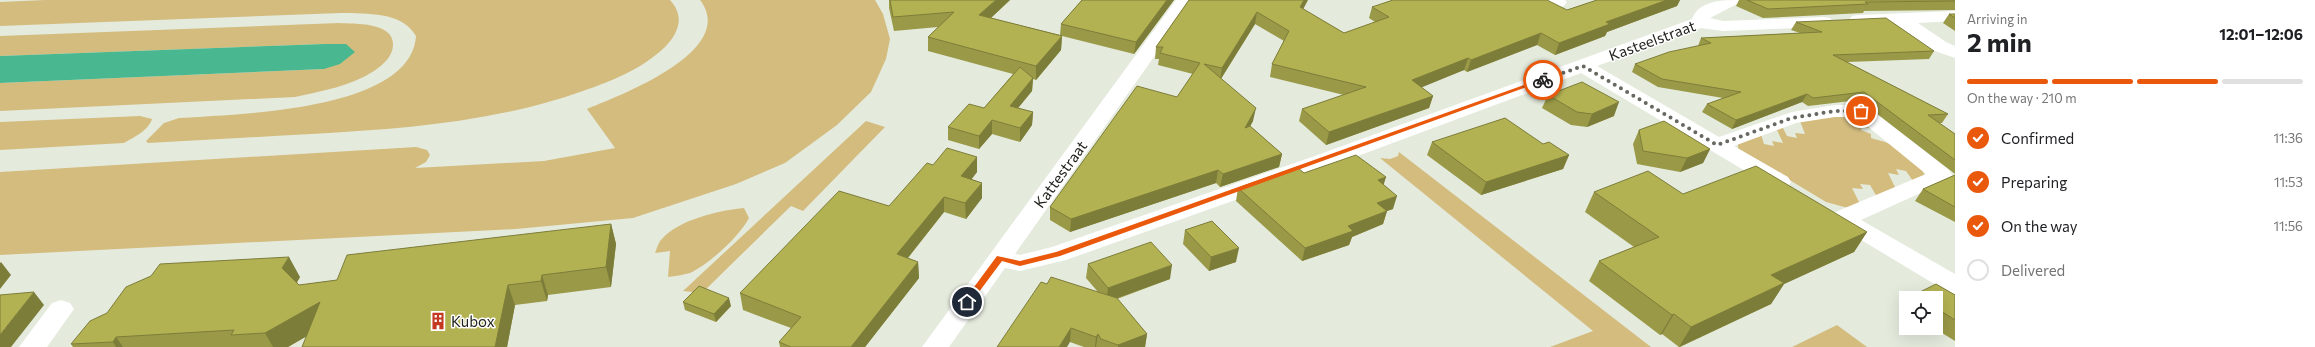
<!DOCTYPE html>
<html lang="en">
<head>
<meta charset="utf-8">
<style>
	body { margin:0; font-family:Commissioner,sans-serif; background:#f6f6f6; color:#202124; height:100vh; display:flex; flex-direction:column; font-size:15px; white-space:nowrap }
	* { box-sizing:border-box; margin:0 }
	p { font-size:13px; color:#757577 }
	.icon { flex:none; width:22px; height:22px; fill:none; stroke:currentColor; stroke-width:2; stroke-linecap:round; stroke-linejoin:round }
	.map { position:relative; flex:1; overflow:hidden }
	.side { display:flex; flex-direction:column; background:#fff; width:360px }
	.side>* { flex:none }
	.buttons { position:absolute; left:1899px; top:291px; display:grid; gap:8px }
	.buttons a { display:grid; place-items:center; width:44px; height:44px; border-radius:0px; background:#fff; box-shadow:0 4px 16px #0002; font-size:20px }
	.pin { position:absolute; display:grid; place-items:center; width:34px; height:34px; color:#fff; margin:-17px; border:2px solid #fff; border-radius:50%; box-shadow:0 1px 4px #0007 }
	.courier { position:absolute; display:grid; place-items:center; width:40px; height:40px; margin:-20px; border:3px solid #ea580c; border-radius:50%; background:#fff; color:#222; box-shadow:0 1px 5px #0007 }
	.summary em { font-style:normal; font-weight:700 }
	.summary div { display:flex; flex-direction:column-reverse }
	.summary { display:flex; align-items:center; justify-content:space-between; height:68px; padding:0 12px }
	h1 { font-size:26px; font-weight:700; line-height:30px }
	.bar { display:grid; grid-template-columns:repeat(4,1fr); gap:6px 4px; align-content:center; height:48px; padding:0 12px }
	.bar i { height:5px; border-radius:3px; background:#e0e0e0 }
	.bar .on { background:#ea580c }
	.bar p { grid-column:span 4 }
	ol { padding:0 12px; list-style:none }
	li { display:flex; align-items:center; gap:12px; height:44px }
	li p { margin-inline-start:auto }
	li .icon { padding:4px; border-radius:50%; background:#ea580c; color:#fff; stroke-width:4 }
	li:last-child { color:#757577 }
	li i { width:22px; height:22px; border:2px solid #e0e0e0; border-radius:50% }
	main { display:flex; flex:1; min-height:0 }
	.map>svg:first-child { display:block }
	.green { fill:#d4bc7f }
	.water { fill:#49b890 }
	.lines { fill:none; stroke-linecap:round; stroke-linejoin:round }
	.minor { fill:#fff; fill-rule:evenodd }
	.wall { fill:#9a9947 }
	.shaded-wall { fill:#7d7d3a }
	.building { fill:#b3b253; stroke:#7d7d3a }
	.route { fill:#ea580c }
	.done { stroke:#656961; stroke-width:4; stroke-dasharray:0 7.2 }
	.labels { text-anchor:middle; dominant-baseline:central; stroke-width:3; stroke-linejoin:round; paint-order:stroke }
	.street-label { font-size:15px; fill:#21231e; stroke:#fff }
	.poi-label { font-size:15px; fill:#21231e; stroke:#fff; text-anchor:start }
</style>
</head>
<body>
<main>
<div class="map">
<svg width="1955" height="347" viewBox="0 0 1955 347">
	<rect width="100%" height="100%" fill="#e4ebdd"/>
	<path class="green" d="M 45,0 L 670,0 C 685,16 679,33 665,47 C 642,69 612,81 583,91 C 496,122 403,129 312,134 C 257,137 203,140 148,143 L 146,141 L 164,123 L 179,118 C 234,114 411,112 416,36 C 402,11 366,14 341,13 L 0,26 L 0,2 Z
		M 700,0 L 875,0 L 883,14 L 890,39 L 886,59 L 871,92 L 837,125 L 785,163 L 736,184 L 633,218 L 516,229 L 0,255 L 0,172 L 416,147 L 427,150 L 430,155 L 426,162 L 415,168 L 544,161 L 615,148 L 587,109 C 619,96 739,51 700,0 Z
		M 339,23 C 355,24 394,22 393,45 C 393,56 383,65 374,71 C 351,86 322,91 295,97 L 0,111 L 0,83 L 324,69 L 324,44 L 0,56 L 0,36 Z
		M 140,116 L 152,119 C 149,130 133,138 124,143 L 0,150 L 0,122 Z
		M 1826,116 C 1851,117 1862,116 1882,132 L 1862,126 L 1861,130 L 1871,134 L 1871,138 C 1898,146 1913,148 1925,176 L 1913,181 L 1906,171 L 1896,169 L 1899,175 L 1888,173 L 1896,189 L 1877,197 L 1870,185 L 1860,184 L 1863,189 L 1852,188 L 1860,204 L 1848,208 L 1826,202 L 1738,149 L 1738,144 L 1761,134 L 1764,144 L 1774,146 L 1772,141 L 1783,143 L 1776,128 L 1782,126 L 1787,136 L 1797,138 L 1795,133 L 1805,134 L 1800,121 Z
		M 866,121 L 885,127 L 803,211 L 791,206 L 702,293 L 683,291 Z
		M 1399,152 L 1651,347 L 1550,347 L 1593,331 L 1380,158 L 1390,159 L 1398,156 Z
		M 744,208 L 749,218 C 739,237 709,264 690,273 C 683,275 675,276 668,277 L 670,251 L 655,253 C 657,249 658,242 662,239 C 678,220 720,210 744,208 Z
		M 1837,325 L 1867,347 L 1792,347 Z"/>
	<path class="water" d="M 324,44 L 346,44 L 355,52 L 340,64 L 324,69 L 0,83 L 0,56 Z"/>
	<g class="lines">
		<path class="minor" d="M 1176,0 L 1194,0 L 1015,254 L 1020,255 L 1052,247 L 1312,157 L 1692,19 C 1699,0 1723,0 1740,0 L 1737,4 L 1710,18 L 1723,21 L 1824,17 L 1830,18 L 1833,22 L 1830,26 L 1824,27 L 1723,31 L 1701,28 L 1597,66 L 1719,137 L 1792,112 L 1835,105 L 1861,105 L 1868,107 L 1949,170 L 1952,175 L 1949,180 L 1861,220 L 1955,274 L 1955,294 L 1946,291 L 1833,223 L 1829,218 L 1833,213 L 1926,174 L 1856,117 L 1835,117 L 1796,123 L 1734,146 L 1788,177 L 1791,182 L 1788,187 L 1780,189 L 1772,187 L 1581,73 L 1328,167 L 1066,260 L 1020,271 L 1005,268 L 949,347 L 922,347 Z
			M 1544,0 L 1565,0 L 1567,2 L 1564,6 C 1557,8 1549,7 1544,0 Z
			M 1955,11 L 1955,21 L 1918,23 L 1946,42 L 1955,46 L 1955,58 L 1932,50 L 1895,24 L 1852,24 L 1849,20 L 1852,16 L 1858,15 Z
			M 61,300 L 70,303 L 74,309 L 47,347 L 19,347 L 52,303 Z"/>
	</g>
	<path class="wall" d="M 889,0 L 1010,0 L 991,18 L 1060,35 L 1061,24 L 1082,0 L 1174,0 L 1134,54 L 1062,36 L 1061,50 L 1036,80 L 1033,79 L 1032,91 L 1018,108 L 1033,112 L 1032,125 L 1020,142 L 992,134 L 979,149 L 948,140 L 948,127 L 984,108 L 1013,74 L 928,51 L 928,37 L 938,27 L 894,31 L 889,8 Z
		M 1189,0 L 1303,9 L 1344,33 L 1375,22 L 1369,18 L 1372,7 L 1567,10 L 1597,0 L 1680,0 L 1677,6 L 1607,32 L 1605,36 L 1555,55 L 1537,45 L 1467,72 L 1464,70 L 1421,87 L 1433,96 L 1429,108 L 1326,145 L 1299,121 L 1302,109 L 1344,95 L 1270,77 L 1272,64 L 1284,41 L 1255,24 L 1221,79 L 1253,121 L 1250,126 L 1282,154 L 1279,167 L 1220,187 L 1216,183 L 1070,232 L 1050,220 L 1050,207 L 1177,97 L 1193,74 L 1158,65 L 1159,59 L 1155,59 L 1156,47 Z
		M 1739,0 L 1955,0 L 1955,10 L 1864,11 L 1863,13 L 1763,18 L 1736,6 Z
		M 1949,14 L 1955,14 L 1955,31 L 1943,23 Z
		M 1796,22 L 1934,51 L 1929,59 L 1847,62 L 1948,114 L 1942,123 L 1939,123 L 1955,134 L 1955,174 L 1859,100 L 1808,106 L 1802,102 L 1732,129 L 1702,112 L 1707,104 L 1723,98 L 1658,87 L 1632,72 L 1635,64 L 1698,46 L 1701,38 L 1800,33 L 1791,30 Z
		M 1548,95 L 1614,116 L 1587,127 L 1571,125 L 1542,108 Z
		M 1639,130 L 1710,149 L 1703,163 L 1680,172 L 1637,164 L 1633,144 Z
		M 1432,142 L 1543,144 L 1569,155 L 1563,169 L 1481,195 L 1427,155 Z
		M 933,165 L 977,172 L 971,179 L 982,183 L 982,198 L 966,219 L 944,212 L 908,258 L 918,262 L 919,278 L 865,347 L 780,347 L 779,342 L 791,328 L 743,310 L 740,293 L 889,206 Z
		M 1304,173 L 1386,177 L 1383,184 L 1393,209 L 1387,211 L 1383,224 L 1352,237 L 1349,245 L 1302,261 L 1236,201 L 1238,188 Z
		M 1955,175 L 1955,222 L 1915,201 L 1923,189 Z
		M 1594,192 L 1683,194 L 1867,232 L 1854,252 L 1784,284 L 1771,304 L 1680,347 L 1679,347 L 1662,334 L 1660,335 L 1589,281 L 1599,261 L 1634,247 L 1585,212 Z
		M 611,224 L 616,244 L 611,287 L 548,295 L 547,301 L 515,305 L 507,347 L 302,347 L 307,336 L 288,347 L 73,347 L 71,344 L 300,277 L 297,282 L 299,285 L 337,280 Z
		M 1185,230 L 1236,262 L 1209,271 L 1183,244 Z
		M 1088,264 L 1170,279 L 1117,299 L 1147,334 L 1145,347 L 1084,347 L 1070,342 L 1047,284 L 1098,292 L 1086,278 Z
		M 1914,295 L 1955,295 L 1955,341 L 1934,328 L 1936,328 L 1936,298 L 1912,298 Z
		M 683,302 L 731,306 L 716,322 L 685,310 Z
		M 1906,306 L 1906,311 L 1903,309 Z"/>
	<path class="shaded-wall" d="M 996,0 L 1010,0 L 979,29 L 979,15 Z
		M 1167,0 L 1174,0 L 1134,54 L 1136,42 Z
		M 1304,0 L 1308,0 L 1298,19 L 1300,7 Z
		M 1667,0 L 1680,0 L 1677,6 L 1607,32 L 1605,36 L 1555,55 L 1559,43 L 1606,22 Z
		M 1257,12 L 1255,24 L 1220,80 L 1222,68 Z
		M 1541,33 L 1537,45 L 1467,72 L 1471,60 Z
		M 1062,36 L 1061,50 L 1036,80 L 1036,66 Z
		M 1468,58 L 1464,70 L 1408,93 L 1412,80 Z
		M 1033,78 L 1032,91 L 1009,119 L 1010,106 Z
		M 1807,94 L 1802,102 L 1732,129 L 1736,120 Z
		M 1433,96 L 1429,108 L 1326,145 L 1329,132 Z
		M 1619,102 L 1614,116 L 1587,127 L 1592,114 Z
		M 1256,108 L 1253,121 L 1243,140 L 1245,128 Z
		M 1033,112 L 1032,125 L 1020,142 L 1020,128 Z
		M 992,120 L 992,134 L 979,149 L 979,136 Z
		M 1710,149 L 1703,163 L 1680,172 L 1687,158 Z
		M 1282,154 L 1279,167 L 1220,187 L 1223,174 Z
		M 1569,155 L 1563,169 L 1481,195 L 1486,182 Z
		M 977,157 L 977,172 L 962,192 L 961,176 Z
		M 1218,170 L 1216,183 L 1070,232 L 1071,219 Z
		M 1386,177 L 1382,190 L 1378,180 Z
		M 982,183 L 982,198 L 966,219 L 965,203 Z
		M 1397,196 L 1393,209 L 1387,211 L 1383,224 L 1352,237 L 1349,245 L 1302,261 L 1305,248 L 1348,226 L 1377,203 Z
		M 944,197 L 944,212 L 898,270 L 897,254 Z
		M 611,224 L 616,244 L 611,287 L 606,267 Z
		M 1867,232 L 1854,252 L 1784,284 L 1771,304 L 1679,347 L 1691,327 L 1771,275 Z
		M 1239,248 L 1236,262 L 1209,271 L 1211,257 Z
		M 289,257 L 300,277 L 293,289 L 282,268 Z
		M 1,262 L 11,275 L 0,289 L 0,263 Z
		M 918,262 L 919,278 L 865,347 L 851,347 Z
		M 1172,265 L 1170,279 L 1106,302 L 1108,288 Z
		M 542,275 L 548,295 L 547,301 L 541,281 Z
		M 508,285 L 515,305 L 507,347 L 495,347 Z
		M 34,292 L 44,305 L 11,347 L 0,347 L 0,335 Z
		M 729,298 L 731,306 L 716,322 L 714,314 Z
		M 320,302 L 331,322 L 288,347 L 273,347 L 265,333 Z
		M 1674,314 L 1662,334 L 1660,335 L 1672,315 Z
		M 1071,328 L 1070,342 L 1067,347 L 1059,347 Z
		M 1098,334 L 1096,347 L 1095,347 L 1096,337 Z
		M 1147,334 L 1145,347 L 1118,347 L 1118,345 Z
		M 116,337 L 123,347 L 116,347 L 113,342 Z"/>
	<path class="building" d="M 890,0 L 996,0 L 979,15 L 1062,36 L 1036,66 L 928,37 L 954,12 L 893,17 Z
		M 1082,0 L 1167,0 L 1136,42 L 1061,24 Z
		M 1189,0 L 1304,0 L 1300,7 L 1344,33 L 1389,17 L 1372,7 L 1393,0 L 1547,0 L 1567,10 L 1597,0 L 1667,0 L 1606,22 L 1610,24 L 1559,43 L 1541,33 L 1471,60 L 1468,58 L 1412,80 L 1433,96 L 1329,132 L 1302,109 L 1366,87 L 1272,64 L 1289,31 L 1257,12 L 1222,68 L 1204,64 L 1256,108 L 1245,128 L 1250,126 L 1282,154 L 1223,174 L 1218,170 L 1071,219 L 1050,207 L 1137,86 L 1177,97 L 1200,63 L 1160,53 L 1163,47 L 1156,47 Z
		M 1747,0 L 1955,0 L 1955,1 L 1865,2 L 1868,4 L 1768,9 Z
		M 1949,14 L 1955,14 L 1955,18 Z
		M 1886,18 L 1934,51 L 1833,55 L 1948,114 L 1928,115 L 1955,134 L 1955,160 L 1864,92 L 1813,98 L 1807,94 L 1736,120 L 1707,104 L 1741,92 L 1662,79 L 1635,64 L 1669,52 L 1711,43 L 1701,38 L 1822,32 L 1796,22 Z
		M 1020,67 L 1033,78 L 1010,106 L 1033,112 L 1020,128 L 992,120 L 979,136 L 948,127 L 969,104 L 984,108 Z
		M 1582,82 L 1619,102 L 1592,114 L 1577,112 L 1548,95 Z
		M 1505,118 L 1543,144 L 1549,142 L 1569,155 L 1486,182 L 1432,142 Z
		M 1664,121 L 1710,149 L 1687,158 L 1643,151 L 1639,130 Z
		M 947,148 L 977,157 L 961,176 L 982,183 L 965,203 L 944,197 L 897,254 L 918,262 L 851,347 L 791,347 L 779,342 L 801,317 L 740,293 L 839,191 L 889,206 L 927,163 L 933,165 Z
		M 1356,155 L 1386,177 L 1378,180 L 1397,196 L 1377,203 L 1387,211 L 1348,226 L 1353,231 L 1305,248 L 1238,188 L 1297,167 L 1304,173 Z
		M 1756,166 L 1867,232 L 1771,275 L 1784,283 L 1691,327 L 1674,314 L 1672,315 L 1599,261 L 1659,237 L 1594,192 L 1648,171 L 1683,194 Z
		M 1955,175 L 1955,207 L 1923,189 Z
		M 1212,221 L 1239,248 L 1211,257 L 1185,230 Z
		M 611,224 L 606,267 L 542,275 L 541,281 L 508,285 L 495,347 L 302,347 L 320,302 L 265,333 L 231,335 L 234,330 L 116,337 L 113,342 L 71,344 L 90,321 L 107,313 L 126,287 L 151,276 L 160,264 L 289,257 L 282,268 L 299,285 L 337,280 L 347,255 Z
		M 1151,242 L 1172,265 L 1108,288 L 1088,264 Z
		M 1051,277 L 1117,298 L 1147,334 L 1118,345 L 1101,339 L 1098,334 L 1096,337 L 1071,328 L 1059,347 L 997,347 L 1041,282 L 1047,284 Z
		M 1936,284 L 1955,295 L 1955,320 L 1936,308 L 1936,298 L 1919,298 L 1914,295 Z
		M 699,286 L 729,298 L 714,314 L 683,302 Z
		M 34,292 L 0,335 L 0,295 Z"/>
	<path class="route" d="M 1541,79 L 1546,80 L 1060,256 L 1020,266 L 1002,261 L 970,304 L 963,302 L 997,256 L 1020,261 L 1056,252 Z"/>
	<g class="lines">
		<path class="done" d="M 1543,80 L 1583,66 L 1717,145 L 1792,118 L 1835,111 L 1861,111"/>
	</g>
	<defs>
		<g id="building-bare" transform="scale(1.38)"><path d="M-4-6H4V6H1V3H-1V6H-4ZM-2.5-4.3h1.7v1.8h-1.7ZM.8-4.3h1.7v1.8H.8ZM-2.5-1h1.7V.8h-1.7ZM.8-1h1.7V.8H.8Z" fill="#c43822" stroke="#fff" stroke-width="2.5" paint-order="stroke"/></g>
	</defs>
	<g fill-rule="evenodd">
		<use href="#building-bare" x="438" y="321"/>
	</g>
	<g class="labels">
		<g class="street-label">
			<text transform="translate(1652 40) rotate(-20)">Kasteelstraat</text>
			<text transform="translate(1060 174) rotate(-54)">Kattestraat</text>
		</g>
		<g class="poi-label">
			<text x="451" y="321">Kubox</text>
		</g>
	</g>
</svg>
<div class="buttons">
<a><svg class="icon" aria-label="locate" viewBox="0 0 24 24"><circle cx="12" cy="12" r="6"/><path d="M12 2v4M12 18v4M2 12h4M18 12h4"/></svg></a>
</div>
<div class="pin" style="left:1861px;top:111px;background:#ea580c"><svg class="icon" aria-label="bag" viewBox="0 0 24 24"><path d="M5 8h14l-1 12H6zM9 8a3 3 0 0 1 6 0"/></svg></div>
<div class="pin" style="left:967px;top:302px;background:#1f2937"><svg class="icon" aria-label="home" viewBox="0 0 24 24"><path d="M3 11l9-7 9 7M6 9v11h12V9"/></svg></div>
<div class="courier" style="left:1543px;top:80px"><svg class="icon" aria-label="bike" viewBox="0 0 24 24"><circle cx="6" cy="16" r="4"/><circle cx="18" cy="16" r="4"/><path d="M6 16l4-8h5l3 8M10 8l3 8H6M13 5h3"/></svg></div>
</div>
<section class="side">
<div class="summary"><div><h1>2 min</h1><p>Arriving in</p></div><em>12:01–12:06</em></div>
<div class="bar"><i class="on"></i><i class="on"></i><i class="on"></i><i></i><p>On the way · 210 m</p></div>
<ol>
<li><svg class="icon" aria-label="check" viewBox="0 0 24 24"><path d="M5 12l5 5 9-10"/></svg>Confirmed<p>11:36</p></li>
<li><svg class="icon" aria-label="check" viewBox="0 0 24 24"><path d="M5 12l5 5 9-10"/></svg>Preparing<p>11:53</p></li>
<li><svg class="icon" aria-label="check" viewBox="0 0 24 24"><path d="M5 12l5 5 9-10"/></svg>On the way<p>11:56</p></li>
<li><i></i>Delivered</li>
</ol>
</section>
</main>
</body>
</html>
